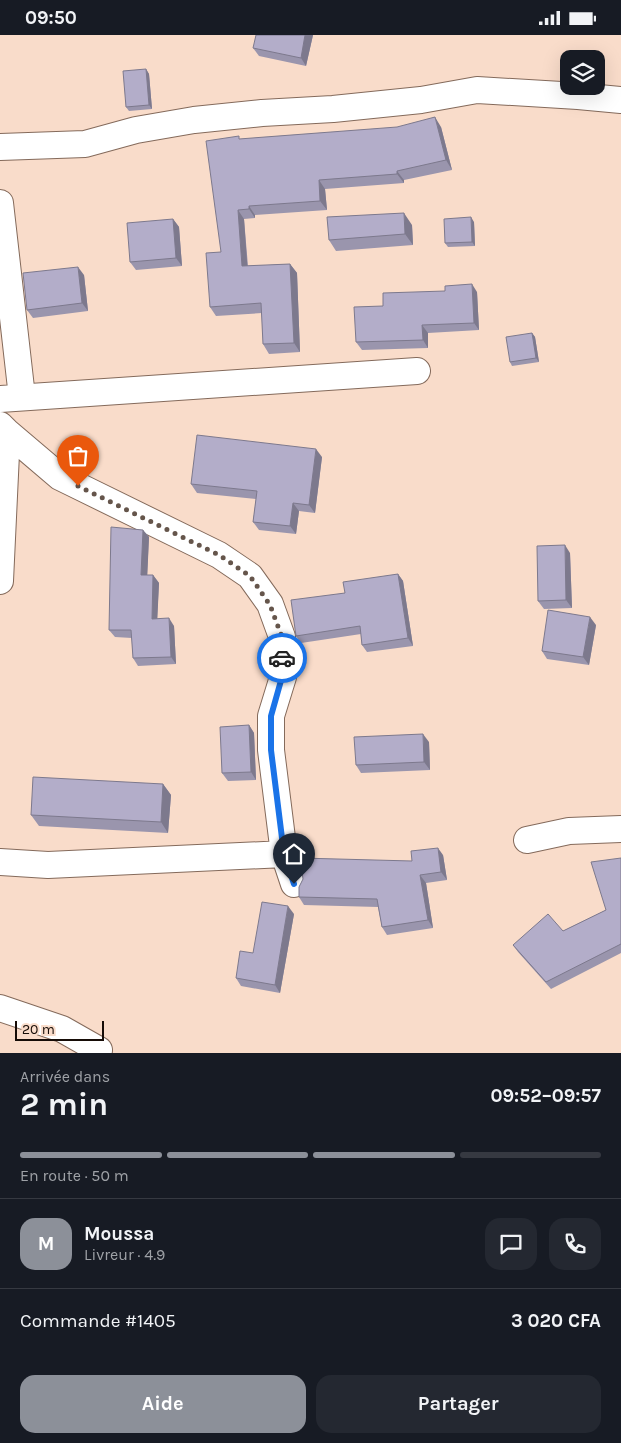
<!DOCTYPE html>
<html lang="fr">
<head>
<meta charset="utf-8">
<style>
	body { margin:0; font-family:Karla,sans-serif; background:#242831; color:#f1f3f6; height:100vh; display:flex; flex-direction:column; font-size:19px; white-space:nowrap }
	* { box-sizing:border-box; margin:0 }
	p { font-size:16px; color:#9ea1a6 }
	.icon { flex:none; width:28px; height:28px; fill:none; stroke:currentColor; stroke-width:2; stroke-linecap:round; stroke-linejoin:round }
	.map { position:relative; height:1018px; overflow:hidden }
	.side { display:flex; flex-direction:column; background:#171b24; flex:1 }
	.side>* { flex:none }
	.buttons { position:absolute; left:560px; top:15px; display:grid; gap:10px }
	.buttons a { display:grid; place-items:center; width:45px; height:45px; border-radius:10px; background:#171b24; box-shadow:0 5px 20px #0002; font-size:25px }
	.scale { position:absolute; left:15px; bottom:12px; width:89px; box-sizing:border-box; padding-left:5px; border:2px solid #160c07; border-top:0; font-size:14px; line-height:18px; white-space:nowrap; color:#160c07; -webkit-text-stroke:4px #f9dcca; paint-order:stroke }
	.pin { position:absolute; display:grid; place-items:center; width:42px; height:42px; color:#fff; margin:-51px -21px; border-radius:50% 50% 50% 0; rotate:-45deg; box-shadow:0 0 5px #0007 }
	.pin .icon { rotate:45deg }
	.courier { position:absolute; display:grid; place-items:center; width:50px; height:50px; margin:-25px; border:4px solid #1a73e8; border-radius:50%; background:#fff; color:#222; box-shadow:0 1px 6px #0007 }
	.overview em { font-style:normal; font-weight:700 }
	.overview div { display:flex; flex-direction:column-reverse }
	.overview { display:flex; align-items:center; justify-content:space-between; height:85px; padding:0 20px }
	h1 { font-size:32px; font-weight:700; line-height:38px }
	.bar { display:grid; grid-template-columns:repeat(4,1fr); gap:8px 5px; align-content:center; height:60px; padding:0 20px }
	.bar i { height:6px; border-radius:4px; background:#363941 }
	.bar .on { background:#8c9099 }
	.bar p { grid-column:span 4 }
	.line { display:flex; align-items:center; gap:12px; padding:0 20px; border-top:1px solid #363941 }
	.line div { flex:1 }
	.round { display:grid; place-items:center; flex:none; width:52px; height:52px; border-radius:15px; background:#242831 }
	.cta { display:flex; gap:10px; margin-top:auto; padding:10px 20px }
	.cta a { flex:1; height:58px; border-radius:15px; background:#8c9099; color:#fff; font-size:20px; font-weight:700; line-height:58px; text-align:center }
	.cta a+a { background:#242831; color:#f1f3f6 }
	.status { display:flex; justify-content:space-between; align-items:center; height:35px; padding:0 25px; background:#171b24; direction:ltr }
	.status svg { height:14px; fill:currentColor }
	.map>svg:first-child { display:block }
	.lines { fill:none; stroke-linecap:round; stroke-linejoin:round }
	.minor-casing { stroke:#846a5b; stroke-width:28 }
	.minor { stroke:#fff; stroke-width:26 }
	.wall { fill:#9a95ad }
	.shaded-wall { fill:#7d798d }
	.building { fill:#b3adc9; stroke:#7d798d }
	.done { stroke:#65554b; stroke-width:5; stroke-dasharray:0 9 }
	.route { stroke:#1a73e8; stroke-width:6 }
</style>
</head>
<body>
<div class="status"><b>09:50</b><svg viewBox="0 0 49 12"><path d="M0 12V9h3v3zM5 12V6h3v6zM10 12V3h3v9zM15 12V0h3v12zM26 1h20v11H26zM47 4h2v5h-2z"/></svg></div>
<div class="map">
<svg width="621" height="1018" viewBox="0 0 621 1018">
	<rect width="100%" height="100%" fill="#f9dcca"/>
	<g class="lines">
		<g class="minor-casing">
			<path id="minor" d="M 0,112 L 85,109 L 136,95 L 194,85 L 262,78 L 333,74 L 421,65 L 477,55 L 578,61 L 621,65
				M 0,168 L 22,362
				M 0,364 L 417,336
				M 0,390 L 7,397 L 0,546
				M 7,397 L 60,442 L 219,520 L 250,541 L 270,569 L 282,602 L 283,642 L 271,681 L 271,715 L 284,819
				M 527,805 L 569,796 L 621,794
				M 0,827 L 48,830 L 284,819 L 294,849
				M 0,973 L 62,994 L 99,1015"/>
		</g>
		<use href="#minor" class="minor"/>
	</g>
	<path class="wall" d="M 313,0 L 306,31 L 259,21 L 253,13 Z
		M 146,34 L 149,39 L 152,74 L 129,76 L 126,72 Z
		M 441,92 L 452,135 L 404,145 L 404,148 L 325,154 L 327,175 L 255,180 L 255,183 L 244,184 L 248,231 L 290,229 L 297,238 L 300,317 L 269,319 L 263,309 L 262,278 L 216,281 L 210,272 L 221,217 L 241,104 Z
		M 173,184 L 179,192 L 182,231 L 136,235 L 130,227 Z
		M 474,187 L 475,211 L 448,212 L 445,208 Z
		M 412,190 L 413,210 L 336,216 L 329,205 Z
		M 84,240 L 88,276 L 33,283 L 27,275 Z
		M 477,257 L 479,295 L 428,298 L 428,313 L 362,315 L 356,307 L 383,271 Z
		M 532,298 L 535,302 L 539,327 L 512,331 L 510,327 Z
		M 322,422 L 315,478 L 299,476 L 296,499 L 259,495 L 253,487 L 256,464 L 197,458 L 191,449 Z
		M 143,495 L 149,502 L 147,540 L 153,540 L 159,548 L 157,584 L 174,591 L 176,629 L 138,631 L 133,623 L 132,603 L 115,602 L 109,595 Z
		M 570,518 L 572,573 L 544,574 L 538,566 Z
		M 398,539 L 403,546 L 413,611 L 367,617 L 362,610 L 361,599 L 301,608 L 296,601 L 345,558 Z
		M 596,590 L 589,630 L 547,624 L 542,616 Z
		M 249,690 L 254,698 L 256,745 L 228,746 L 222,738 Z
		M 429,707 L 430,735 L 361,738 L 356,730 Z
		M 163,749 L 171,760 L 168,798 L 39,791 L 31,780 Z
		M 443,820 L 447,845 L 426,848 L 433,893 L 387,900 L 382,892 L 378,872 L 304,870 L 299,862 L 412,826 Z
		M 621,823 L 621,918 L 551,954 L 518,917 L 513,910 L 563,896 L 606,875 Z
		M 294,879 L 280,958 L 241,951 L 236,943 L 253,918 Z"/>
	<path class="shaded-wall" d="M 305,0 L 313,0 L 306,31 L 301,23 Z
		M 146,34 L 149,39 L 152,74 L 149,70 Z
		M 435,82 L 441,92 L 452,135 L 446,125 Z
		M 397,136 L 404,145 L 404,148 L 397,139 Z
		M 319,145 L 325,154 L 327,175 L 320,166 Z
		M 249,171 L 255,180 L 255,183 L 249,174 Z
		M 238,175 L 244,184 L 248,240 L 242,231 Z
		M 404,178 L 412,190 L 413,210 L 405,199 Z
		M 471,182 L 474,187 L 475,211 L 472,207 Z
		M 173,184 L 179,192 L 182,231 L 176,223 Z
		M 290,229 L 297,238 L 300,317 L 294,308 Z
		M 78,232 L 84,240 L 88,276 L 82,268 Z
		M 472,249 L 477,257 L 479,295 L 474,288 Z
		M 422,290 L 428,298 L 428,313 L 423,305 Z
		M 532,298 L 535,302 L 539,327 L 536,323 Z
		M 316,414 L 322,422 L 315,478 L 309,470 Z
		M 293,468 L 299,476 L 296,499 L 290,491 Z
		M 143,495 L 149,502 L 147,547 L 141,540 Z
		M 565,510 L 570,518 L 572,573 L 566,565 Z
		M 398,539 L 403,546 L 413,611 L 408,603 Z
		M 153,540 L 159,548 L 157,591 L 152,584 Z
		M 590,582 L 596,590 L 589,630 L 583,622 Z
		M 169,583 L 174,591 L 176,629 L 171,622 Z
		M 249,690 L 254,698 L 256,745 L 251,737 Z
		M 423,699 L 429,707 L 430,735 L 424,727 Z
		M 163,749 L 171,760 L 168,798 L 161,787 Z
		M 438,813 L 443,820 L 447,845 L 441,837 Z
		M 420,840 L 426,848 L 433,893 L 428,885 Z
		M 288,871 L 294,879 L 280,958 L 275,950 Z"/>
	<path class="building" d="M 256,0 L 305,0 L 301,23 L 253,13 Z
		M 146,34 L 149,70 L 126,72 L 123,36 Z
		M 435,82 L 446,125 L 397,136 L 397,139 L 319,145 L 320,166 L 249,171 L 249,174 L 238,175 L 242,231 L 290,229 L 294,308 L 263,309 L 261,268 L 210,272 L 206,218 L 221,217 L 206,106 L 239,101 L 239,104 L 397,92 Z
		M 404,178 L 405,199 L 329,205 L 327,182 Z
		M 471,182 L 472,207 L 445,208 L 444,184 Z
		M 173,184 L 176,223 L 130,227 L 127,188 Z
		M 78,232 L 82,268 L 27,275 L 23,238 Z
		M 472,249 L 474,288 L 422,290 L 423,305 L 356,307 L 354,272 L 383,271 L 383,258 L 445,256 L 445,251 Z
		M 532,298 L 536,323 L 510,327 L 506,302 Z
		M 197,400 L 316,414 L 309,470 L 293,468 L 290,491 L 253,487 L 257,456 L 191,449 Z
		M 111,492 L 143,495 L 141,540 L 153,540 L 152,584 L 169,583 L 171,622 L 133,623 L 131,595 L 109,595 Z
		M 565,510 L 566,565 L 538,566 L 537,511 Z
		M 398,539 L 408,603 L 362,610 L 360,591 L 296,601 L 291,565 L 345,558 L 343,547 Z
		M 548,575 L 590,582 L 583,622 L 542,616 Z
		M 249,690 L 251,737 L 222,738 L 220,692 Z
		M 423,699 L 424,727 L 356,730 L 354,702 Z
		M 33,742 L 163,749 L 161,787 L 31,780 Z
		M 438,813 L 441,837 L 420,840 L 428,885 L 382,892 L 377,864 L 299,862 L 299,852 L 303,844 L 300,823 L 412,826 L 411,816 Z
		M 621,823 L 621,909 L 546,947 L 513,910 L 548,879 L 563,896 L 606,875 L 591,827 Z
		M 262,867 L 288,871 L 275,950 L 236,943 L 240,916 L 253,918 Z"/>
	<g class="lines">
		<path class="done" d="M 78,451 L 219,520 L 250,541 L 270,570 L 282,602 L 282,623"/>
		<path class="route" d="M 282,623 L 282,642 L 271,681 L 271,715 L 284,819 L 294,849"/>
	</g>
</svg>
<div class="buttons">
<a><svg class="icon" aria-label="layers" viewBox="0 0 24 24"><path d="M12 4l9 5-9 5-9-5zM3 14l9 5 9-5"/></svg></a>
</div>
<div class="scale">20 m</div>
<div class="pin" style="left:78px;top:451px;background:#ea580c"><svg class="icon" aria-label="bag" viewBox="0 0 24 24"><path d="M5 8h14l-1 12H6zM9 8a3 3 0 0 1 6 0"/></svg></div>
<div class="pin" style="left:294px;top:849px;background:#1f2937"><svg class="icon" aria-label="home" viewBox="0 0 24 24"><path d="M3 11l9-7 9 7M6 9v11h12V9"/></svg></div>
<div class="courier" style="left:282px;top:623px"><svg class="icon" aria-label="car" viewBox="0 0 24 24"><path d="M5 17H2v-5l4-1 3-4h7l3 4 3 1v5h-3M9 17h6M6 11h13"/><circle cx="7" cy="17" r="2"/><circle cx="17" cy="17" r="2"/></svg></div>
</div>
<section class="side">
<div class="overview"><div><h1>2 min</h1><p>Arrivée dans</p></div><em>09:52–09:57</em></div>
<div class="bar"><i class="on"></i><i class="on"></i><i class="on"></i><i></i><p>En route · 50 m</p></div>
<div class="line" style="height:90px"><b class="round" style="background:#8c9099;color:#fff">M</b><div><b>Moussa</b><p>Livreur · 4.9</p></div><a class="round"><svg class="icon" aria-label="chat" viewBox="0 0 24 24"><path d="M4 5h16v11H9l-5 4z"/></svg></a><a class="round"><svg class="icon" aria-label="phone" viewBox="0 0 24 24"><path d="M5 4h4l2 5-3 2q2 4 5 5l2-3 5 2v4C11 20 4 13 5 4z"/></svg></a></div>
<div class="line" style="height:65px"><div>Commande #1405</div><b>3 020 CFA</b></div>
<div class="cta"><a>Aide</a><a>Partager</a></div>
</section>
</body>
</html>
